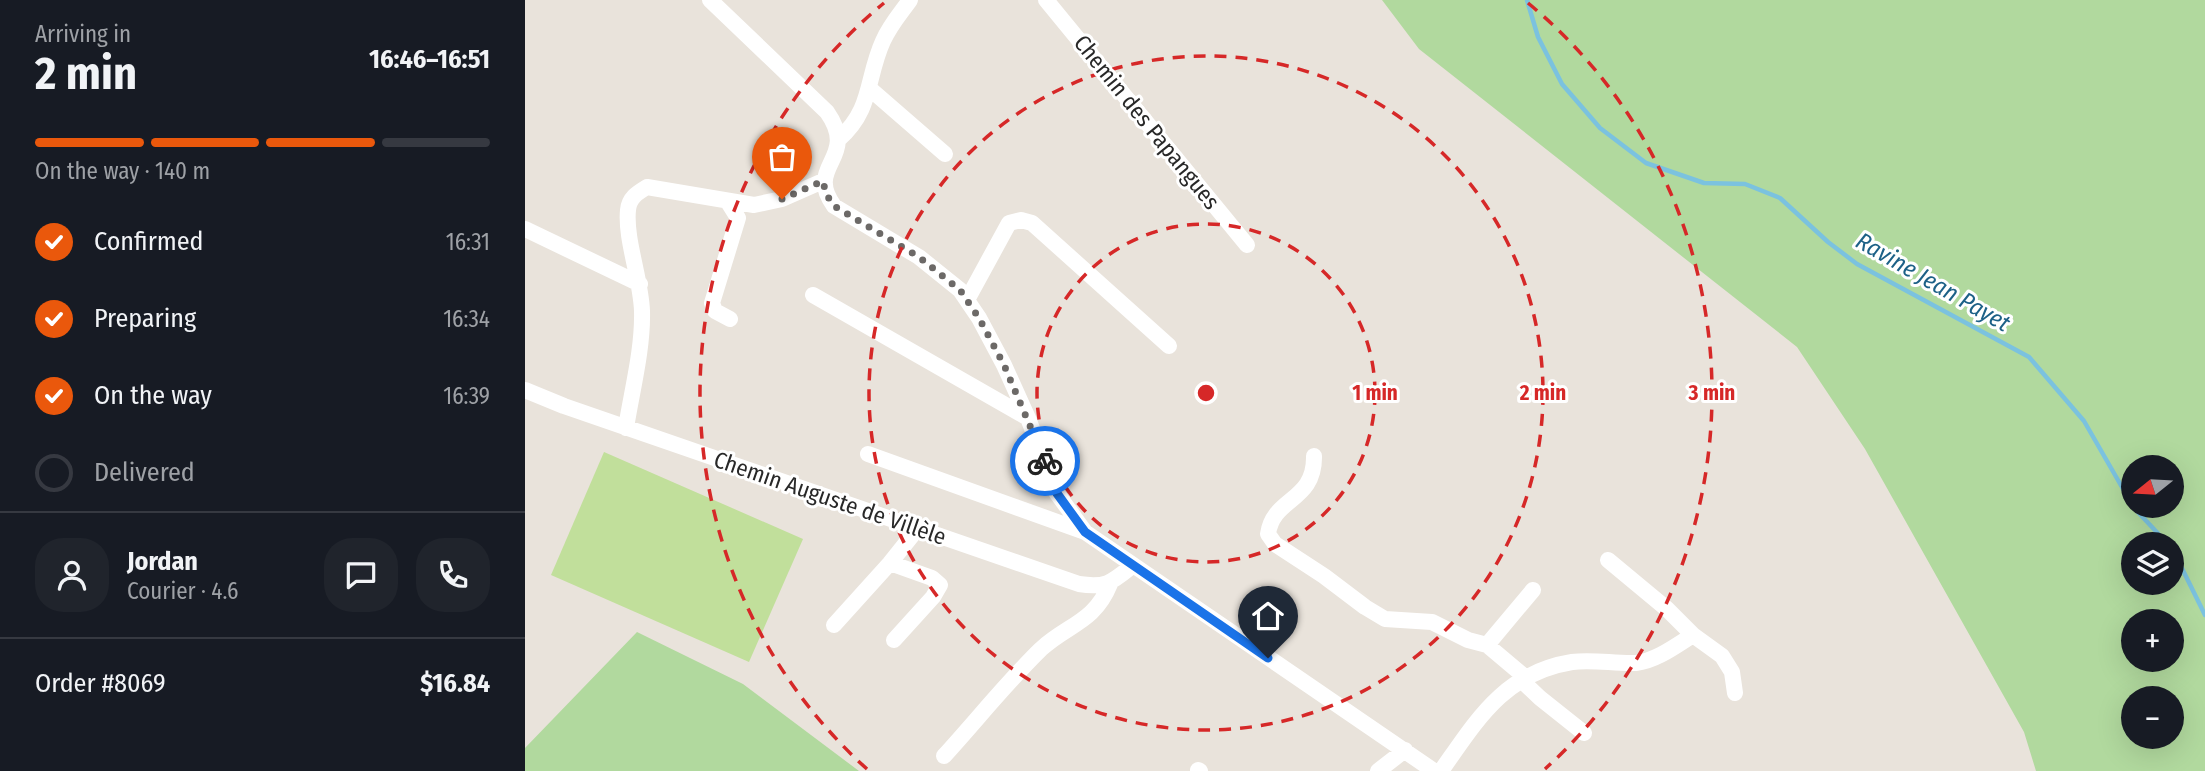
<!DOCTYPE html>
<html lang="en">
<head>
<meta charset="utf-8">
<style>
	body { margin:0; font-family:"Fira Sans Condensed",sans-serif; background:#20242c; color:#f1f3f6; height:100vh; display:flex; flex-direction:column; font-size:26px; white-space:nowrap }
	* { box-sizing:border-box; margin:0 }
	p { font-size:23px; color:#9ea1a6 }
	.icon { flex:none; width:38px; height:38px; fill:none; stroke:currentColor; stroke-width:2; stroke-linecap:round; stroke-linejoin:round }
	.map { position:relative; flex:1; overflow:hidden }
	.drawer { display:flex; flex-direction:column; background:#171b24; width:525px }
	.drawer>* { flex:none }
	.needle { width:46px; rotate:252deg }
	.controls { position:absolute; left:1596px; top:455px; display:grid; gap:14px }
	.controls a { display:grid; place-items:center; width:63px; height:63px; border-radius:50%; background:#171b24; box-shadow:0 7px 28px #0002; font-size:35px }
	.pin { position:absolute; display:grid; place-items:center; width:60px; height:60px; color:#fff; margin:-72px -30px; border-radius:50% 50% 50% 0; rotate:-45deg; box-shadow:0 0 7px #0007 }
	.pin .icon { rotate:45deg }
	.courier { position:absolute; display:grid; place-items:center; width:70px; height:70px; margin:-35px; border:5px solid #1a73e8; border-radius:50%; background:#fff; color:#222; box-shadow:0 2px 9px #0007 }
	.head em { font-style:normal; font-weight:700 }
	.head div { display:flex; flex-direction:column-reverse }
	.head { display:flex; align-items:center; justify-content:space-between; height:119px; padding:0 35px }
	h1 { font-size:46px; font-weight:700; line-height:52px }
	.bar { display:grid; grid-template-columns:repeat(4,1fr); gap:10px 7px; align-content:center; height:84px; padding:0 35px }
	.bar i { height:9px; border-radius:5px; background:#363941 }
	.bar .selected { background:#ea580c }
	.bar p { grid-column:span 4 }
	.line { display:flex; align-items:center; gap:18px; padding:0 35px; border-top:2px solid #363941 }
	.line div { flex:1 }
	.round { display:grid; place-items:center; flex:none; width:74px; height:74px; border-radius:28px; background:#20242c }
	ol { padding:0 35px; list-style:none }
	li { display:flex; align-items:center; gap:21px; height:77px }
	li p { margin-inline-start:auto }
	li .icon { padding:7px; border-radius:50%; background:#ea580c; color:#fff; stroke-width:4 }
	li:last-child { color:#9ea1a6 }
	li i { width:38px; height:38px; border:4px solid #363941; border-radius:50% }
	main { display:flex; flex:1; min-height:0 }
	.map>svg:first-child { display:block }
	.green { fill:#b1d99e; fill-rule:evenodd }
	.pitch { fill:#c1df9b }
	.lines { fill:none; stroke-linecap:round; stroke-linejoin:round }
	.stream { stroke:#7bc2df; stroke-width:4.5 }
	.minor { stroke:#fff; stroke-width:16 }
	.done { stroke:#6c6967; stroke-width:7; stroke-dasharray:0 12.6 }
	.route { stroke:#1a73e8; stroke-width:9 }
	.ring { fill:none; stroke:#d62828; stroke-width:3.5; stroke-dasharray:12 9 }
	.labels { text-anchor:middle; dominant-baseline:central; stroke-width:6; stroke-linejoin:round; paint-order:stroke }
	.street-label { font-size:23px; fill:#282828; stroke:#fff }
	.water-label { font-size:24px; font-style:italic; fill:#1d6187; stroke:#fff }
	.centre { fill:#d62828; stroke:#fff; stroke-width:3.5 }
	.ring-label { font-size:21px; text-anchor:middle; font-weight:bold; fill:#d62828; stroke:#fff; stroke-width:6; stroke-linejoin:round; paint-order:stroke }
</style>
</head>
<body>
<main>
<section class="drawer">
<div class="head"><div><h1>2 min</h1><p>Arriving in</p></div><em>16:46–16:51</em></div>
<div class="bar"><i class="selected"></i><i class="selected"></i><i class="selected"></i><i></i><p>On the way · 140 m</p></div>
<ol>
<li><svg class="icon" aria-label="check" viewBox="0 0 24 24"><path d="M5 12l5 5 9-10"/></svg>Confirmed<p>16:31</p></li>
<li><svg class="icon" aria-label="check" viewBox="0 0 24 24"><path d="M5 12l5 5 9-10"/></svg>Preparing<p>16:34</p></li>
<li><svg class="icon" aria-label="check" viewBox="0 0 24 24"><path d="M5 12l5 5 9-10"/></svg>On the way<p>16:39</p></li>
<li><i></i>Delivered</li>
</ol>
<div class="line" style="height:126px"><a class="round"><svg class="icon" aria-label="person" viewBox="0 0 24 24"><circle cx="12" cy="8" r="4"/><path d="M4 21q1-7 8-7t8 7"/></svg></a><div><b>Jordan</b><p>Courier · 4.6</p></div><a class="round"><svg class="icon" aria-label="chat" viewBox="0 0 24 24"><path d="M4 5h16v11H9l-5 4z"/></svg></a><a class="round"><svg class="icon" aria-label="phone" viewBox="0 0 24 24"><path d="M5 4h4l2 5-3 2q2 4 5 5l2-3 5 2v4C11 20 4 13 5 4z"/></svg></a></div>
<div class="line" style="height:91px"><div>Order #8069</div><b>$16.84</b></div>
</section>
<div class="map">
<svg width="1680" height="771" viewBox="0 0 1680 771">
	<rect width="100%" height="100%" fill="#e9e3db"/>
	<path class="green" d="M 857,0 L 1680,0 L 1680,771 L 1511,771 L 1499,732 L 1340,449 L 1272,347 L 894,49 ZM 1608,467 L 1647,467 L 1647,506 L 1608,506 ZM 1608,544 L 1647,544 L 1647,583 L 1608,583 ZM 1608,621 L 1647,621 L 1647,660 L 1608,660 ZM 1608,698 L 1647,698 L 1647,737 L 1608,737 Z
		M 112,632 L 218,684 L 334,771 L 0,771 L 0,748 Z"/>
	<path class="pitch" d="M 79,452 L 278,539 L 224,662 L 26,575 Z"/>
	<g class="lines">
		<path class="stream" d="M 1002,0 L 1013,37 L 1037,84 L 1075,128 L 1121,163 L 1179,183 L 1220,184 L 1255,198 L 1303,242 L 1332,264 L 1504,357 L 1559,421 L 1609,508 L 1643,544
			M 1647,548 L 1680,615"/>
		<path class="minor" d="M 185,0 L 302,112 C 335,159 279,165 309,206 L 394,257 L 435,290 L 454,318 L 479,365 L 503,418 L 531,492 L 560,532 L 909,771
			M 521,0 L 722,245
			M 344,88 L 420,154
			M 314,139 C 348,109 341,78 358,41 C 365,25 375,14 385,0
			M 203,202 L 213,218 L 187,303 L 190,311 L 205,319
			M 0,229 L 115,284
			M 288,295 L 503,418
			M 442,300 L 484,223 L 496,220 L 507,223 L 644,346
			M 0,390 L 39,406 L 554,584 C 581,588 586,583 607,566
			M 101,428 C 107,390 118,349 117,311 C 116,279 100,239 103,210 C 104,198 112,193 122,187 L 229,205 L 257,199 L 298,181
			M 343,454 L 560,532
			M 789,456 C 790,502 748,497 743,534 L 750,544 L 799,576 L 840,607 L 860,619 L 907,622 L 943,640 L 962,645
			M 1083,560 L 1142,609 L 1168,635 L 1197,656 L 1207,672 L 1210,693
			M 365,563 L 407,578 L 415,585 L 408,597 L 369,640
			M 309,625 L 365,563 L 393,528
			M 1000,677 L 962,645 L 1008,590
			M 996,680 L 1015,698 L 1059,733
			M 419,756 C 451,721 482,682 516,649 C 543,624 569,623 585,584
			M 673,770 L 675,771
			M 853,771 L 880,750
			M 916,771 C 952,720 979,673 1047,662 C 1068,659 1090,664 1111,663 C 1131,661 1152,645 1168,635"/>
	</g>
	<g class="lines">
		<path class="done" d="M 257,199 L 298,181 L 301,194 L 309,206 L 394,257 L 435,290 L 454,318 L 479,365 L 520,461"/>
		<path class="route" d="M 520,461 L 531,492 L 560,532 L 743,658"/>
	</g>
	<g class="ring">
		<circle cx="681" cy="393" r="169"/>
		<circle cx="681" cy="393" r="337"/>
		<path d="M342 769A506 506 0 0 1 359 3M1003 3A506 506 0 0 1 1020 769"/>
	</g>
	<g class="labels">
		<g class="street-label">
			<text transform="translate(622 122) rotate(51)">Chemin des Papangues</text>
			<text transform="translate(305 498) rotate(19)">Chemin Auguste de Villèle</text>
		</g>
		<g class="water-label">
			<text transform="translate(1408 282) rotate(30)">Ravine Jean Payet</text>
		</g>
	</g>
	<circle cx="681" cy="393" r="10" class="centre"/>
	<g class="ring-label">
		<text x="850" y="400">1 min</text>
		<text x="1018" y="400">2 min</text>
		<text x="1187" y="400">3 min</text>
	</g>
</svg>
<div class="controls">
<a><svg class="needle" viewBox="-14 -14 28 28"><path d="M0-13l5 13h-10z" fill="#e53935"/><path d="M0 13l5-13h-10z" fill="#9ea1a6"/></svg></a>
<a><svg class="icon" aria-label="layers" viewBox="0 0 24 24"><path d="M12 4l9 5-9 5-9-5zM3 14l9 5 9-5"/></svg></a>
<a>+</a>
<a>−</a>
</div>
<div class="pin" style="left:257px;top:199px;background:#ea580c"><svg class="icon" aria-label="bag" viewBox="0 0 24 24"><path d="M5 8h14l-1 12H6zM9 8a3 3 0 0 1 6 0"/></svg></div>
<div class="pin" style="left:743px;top:658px;background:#1f2937"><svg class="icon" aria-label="home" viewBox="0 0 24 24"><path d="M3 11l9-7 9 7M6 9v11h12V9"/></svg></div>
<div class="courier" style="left:520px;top:461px"><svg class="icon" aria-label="bike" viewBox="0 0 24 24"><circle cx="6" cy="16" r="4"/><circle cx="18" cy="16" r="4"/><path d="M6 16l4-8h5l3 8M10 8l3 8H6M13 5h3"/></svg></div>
</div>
</main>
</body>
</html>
